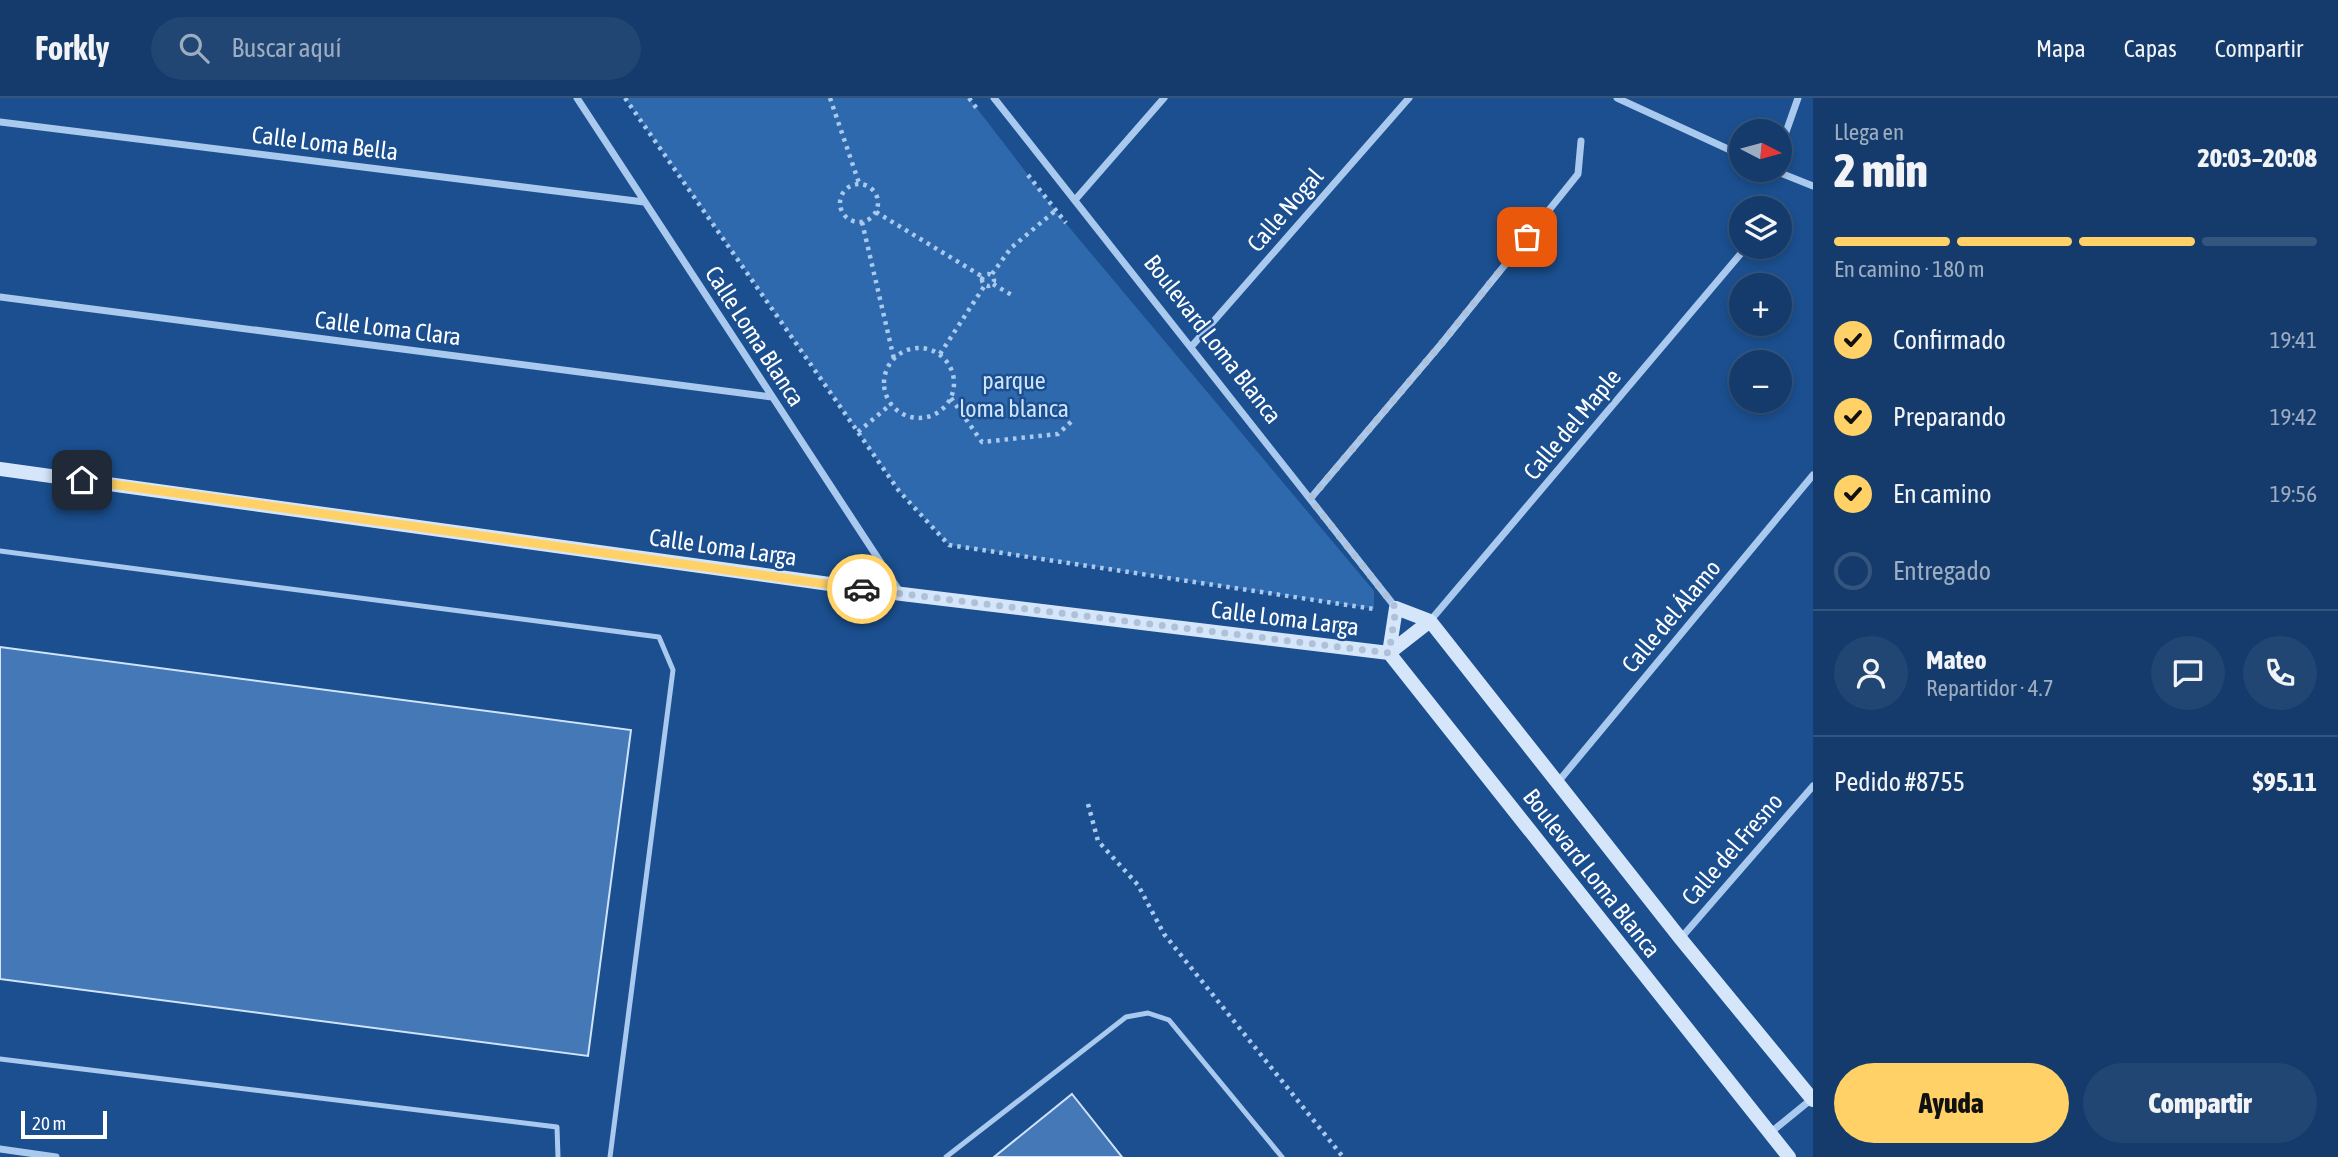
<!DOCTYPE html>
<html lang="es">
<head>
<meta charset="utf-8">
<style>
	body { margin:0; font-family:"Asap Condensed",sans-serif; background:#214673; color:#f1f3f6; height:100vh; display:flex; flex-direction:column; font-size:26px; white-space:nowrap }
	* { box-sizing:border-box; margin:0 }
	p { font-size:23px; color:#9dadc1 }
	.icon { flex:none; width:38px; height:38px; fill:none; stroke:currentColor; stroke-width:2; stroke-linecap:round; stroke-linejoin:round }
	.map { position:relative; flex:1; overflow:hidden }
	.details { display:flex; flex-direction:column; background:#143b6b; width:525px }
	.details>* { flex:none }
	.needle { width:46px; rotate:96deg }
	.fabs { position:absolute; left:1729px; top:21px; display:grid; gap:14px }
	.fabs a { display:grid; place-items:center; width:63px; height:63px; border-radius:50%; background:#143b6b; box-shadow:0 4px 10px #0003,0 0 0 2px #33557e; font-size:35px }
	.scale { position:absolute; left:21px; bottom:18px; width:86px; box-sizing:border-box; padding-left:7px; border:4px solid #fff; border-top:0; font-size:19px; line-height:24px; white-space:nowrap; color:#fff; -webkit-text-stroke:5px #1b4f8f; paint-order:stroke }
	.pin { position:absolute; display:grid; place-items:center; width:60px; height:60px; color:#fff; margin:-30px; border-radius:14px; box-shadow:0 4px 10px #0006 }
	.courier { position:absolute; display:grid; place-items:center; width:70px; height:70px; margin:-35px; border:5px solid #ffd166; border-radius:50%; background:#fff; color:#222; box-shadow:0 2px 9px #0007 }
	.head em { font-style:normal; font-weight:800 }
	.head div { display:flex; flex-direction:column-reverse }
	.head { display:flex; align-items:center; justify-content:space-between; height:119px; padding:0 21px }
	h1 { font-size:46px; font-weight:800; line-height:52px }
	.bar { display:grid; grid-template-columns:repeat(4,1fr); gap:10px 7px; align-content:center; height:84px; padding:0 21px }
	.bar i { height:9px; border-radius:5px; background:#33557e }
	.bar .on { background:#ffd166 }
	.bar p { grid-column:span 4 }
	.line { display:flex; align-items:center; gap:18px; padding:0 21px; border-top:2px solid #33557e }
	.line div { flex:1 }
	.round { display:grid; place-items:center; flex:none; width:74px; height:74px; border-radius:37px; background:#214673 }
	ol { padding:0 21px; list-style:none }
	li { display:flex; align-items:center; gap:21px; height:77px }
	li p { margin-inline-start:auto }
	li .icon { padding:7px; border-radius:50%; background:#ffd166; color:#111; stroke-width:4 }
	li:last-child { color:#9dadc1 }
	li i { width:38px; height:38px; border:4px solid #33557e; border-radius:50% }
	.primary-button { display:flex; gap:14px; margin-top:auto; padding:14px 21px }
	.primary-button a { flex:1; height:80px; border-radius:42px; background:#ffd166; color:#111; font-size:28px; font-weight:800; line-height:80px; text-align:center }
	.primary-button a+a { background:#214673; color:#f1f3f6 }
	header { display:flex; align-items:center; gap:42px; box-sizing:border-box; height:98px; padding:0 35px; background:#143b6b; border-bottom:2px solid #33557e }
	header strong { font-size:33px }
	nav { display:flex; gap:38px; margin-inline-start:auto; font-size:24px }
	.search { width:490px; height:63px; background:#214673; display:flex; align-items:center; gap:18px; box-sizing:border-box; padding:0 24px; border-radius:38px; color:#9dadc1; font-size:26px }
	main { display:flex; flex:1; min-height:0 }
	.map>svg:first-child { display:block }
	.green { fill:#2e69ad }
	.building { fill:#4478b7; stroke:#cfe3fa; stroke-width:2 }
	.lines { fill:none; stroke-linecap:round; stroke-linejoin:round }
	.path { stroke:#a9c9ee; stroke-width:4.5; stroke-dasharray:3.5 5; stroke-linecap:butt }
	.lane { stroke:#a9c9ee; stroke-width:5 }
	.street { stroke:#a9c9ee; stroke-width:7 }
	.secondary { stroke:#d6e6fa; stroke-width:14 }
	.done { stroke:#afc1d8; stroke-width:7; stroke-dasharray:0 12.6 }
	.route { stroke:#ffd166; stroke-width:9 }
	.labels { text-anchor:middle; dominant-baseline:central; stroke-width:5; stroke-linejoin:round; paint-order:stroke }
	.street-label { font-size:24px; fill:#fff; stroke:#1b4f8f }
	.park-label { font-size:24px; fill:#cfe3fa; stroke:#1b4f8f }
</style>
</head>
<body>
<header>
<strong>Forkly</strong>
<div class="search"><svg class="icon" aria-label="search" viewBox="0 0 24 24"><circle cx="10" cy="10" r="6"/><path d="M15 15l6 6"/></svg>Buscar aquí</div>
<nav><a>Mapa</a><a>Capas</a><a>Compartir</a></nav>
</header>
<main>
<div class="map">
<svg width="1813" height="1059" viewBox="0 0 1813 1059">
	<rect width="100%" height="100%" fill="#1b4f8f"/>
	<path class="green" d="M 625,0 L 969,0 L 1058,116 L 1374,493 L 1374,511 L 949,447 L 899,393 Z"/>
	<path class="building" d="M 0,549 L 631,632 L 588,958 L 0,881 Z
		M 1072,996 L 1122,1059 L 994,1059 Z"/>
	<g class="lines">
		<path class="path" d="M 625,0 L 899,393 L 949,447 L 1374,511
			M 830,0 L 859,85
			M 969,0 L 978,12
			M 1028,77 L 1066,125
			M840 105a19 19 0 1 1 38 0a19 19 0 1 1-38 0Z
			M 876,114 L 983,179
			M 862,124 L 894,261
			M982 182a6 6 0 1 1 12 0a6 6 0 1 1-12 0Z
			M 992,176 L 1011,150 L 1056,112
			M 993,186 L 1015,199
			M884 285a35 35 0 1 1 70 0a35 35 0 1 1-70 0Z
			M 940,256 L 985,187
			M 951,300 L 982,344 L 1058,336 L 1074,321
			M 858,334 L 891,306
			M 1088,706 L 1098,743 L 1138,787 L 1164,836 L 1343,1059"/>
		<path class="lane" d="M 0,453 L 659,539 L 673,572 L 610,1059
			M 0,961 L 557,1029 L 558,1059
			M 946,1059 L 1126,919 L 1148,915 L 1169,922 L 1282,1059"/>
		<path class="street" d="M 577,0 L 900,494
			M 994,0 L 1396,510
			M 1617,0 L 1741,57
			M 0,24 L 644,104
			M 1780,51 L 1798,0
			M 1773,72 L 1813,88
			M 1075,102 L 1164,0
			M 0,199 L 772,299
			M 1191,249 L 1409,0
			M 1310,401 L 1442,245 L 1578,76 L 1581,43
			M 1430,523 L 1743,153
			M 1558,684 L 1813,377
			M 1681,840 L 1813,688
			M 1770,1035 L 1813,1000
			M 0,1051 L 56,1059"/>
		<path class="secondary" d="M 0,371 L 902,496 L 1389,555 L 1430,523
			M 1789,1059 L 1389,555 L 1396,510 L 1430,523 L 1680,840 L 1813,1002"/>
	</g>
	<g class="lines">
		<path class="done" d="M 862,491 L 1389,555 L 1396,510 L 1310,401 L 1442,245 L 1527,139"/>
		<path class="route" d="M 82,382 L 862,491"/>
	</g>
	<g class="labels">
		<g class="street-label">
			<text transform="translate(325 45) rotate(7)">Calle Loma Bella</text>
			<text transform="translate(1285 112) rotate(-49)">Calle Nogal</text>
			<text transform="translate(388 230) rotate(7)">Calle Loma Clara</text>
			<text transform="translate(755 238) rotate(57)">Calle Loma Blanca</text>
			<text transform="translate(1213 241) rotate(52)">Boulevard Loma Blanca</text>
			<text transform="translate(1572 326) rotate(-50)">Calle del Maple</text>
			<text transform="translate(723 449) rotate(8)">Calle Loma Larga</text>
			<text transform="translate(1671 518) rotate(-50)">Calle del Álamo</text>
			<text transform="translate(1285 520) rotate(7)">Calle Loma Larga</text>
			<text transform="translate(1732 751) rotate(-49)">Calle del Fresno</text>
			<text transform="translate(1592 775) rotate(52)">Boulevard Loma Blanca</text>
		</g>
		<g class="park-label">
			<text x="1014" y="282">parque<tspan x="1014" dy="28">loma blanca</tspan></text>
		</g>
	</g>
</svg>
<div class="fabs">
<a><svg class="needle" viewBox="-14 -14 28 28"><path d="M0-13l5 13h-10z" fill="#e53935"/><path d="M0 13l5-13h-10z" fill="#9dadc1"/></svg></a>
<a><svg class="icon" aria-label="layers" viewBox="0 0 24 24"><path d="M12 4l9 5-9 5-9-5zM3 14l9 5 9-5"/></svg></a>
<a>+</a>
<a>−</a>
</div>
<div class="scale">20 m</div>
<div class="pin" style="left:1527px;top:139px;background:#ea580c"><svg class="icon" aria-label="bag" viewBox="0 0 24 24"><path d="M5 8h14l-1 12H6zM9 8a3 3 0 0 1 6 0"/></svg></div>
<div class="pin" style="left:82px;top:382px;background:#1f2937"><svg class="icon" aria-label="home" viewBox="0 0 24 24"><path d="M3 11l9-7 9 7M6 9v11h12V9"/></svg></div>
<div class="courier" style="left:862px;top:491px"><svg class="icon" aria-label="car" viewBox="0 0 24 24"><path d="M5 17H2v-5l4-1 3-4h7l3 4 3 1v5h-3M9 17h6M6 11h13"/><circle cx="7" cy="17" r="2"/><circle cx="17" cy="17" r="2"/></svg></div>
</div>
<section class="details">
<div class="head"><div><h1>2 min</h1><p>Llega en</p></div><em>20:03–20:08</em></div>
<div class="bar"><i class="on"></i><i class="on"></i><i class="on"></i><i></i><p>En camino · 180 m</p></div>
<ol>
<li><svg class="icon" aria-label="check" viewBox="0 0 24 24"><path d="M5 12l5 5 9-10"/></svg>Confirmado<p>19:41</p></li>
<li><svg class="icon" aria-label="check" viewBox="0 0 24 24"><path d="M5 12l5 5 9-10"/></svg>Preparando<p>19:42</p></li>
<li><svg class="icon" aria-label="check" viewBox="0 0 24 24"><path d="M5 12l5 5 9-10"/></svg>En camino<p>19:56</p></li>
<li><i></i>Entregado</li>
</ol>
<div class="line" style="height:126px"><a class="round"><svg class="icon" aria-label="person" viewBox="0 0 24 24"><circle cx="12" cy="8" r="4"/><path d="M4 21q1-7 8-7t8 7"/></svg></a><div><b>Mateo</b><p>Repartidor · 4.7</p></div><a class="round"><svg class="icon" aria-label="chat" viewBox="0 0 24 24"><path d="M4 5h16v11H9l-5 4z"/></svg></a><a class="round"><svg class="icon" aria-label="phone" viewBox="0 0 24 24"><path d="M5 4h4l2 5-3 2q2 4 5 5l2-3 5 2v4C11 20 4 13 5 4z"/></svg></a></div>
<div class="line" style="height:91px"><div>Pedido #8755</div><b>$95.11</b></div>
<div class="primary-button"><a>Ayuda</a><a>Compartir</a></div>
</section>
</main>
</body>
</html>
